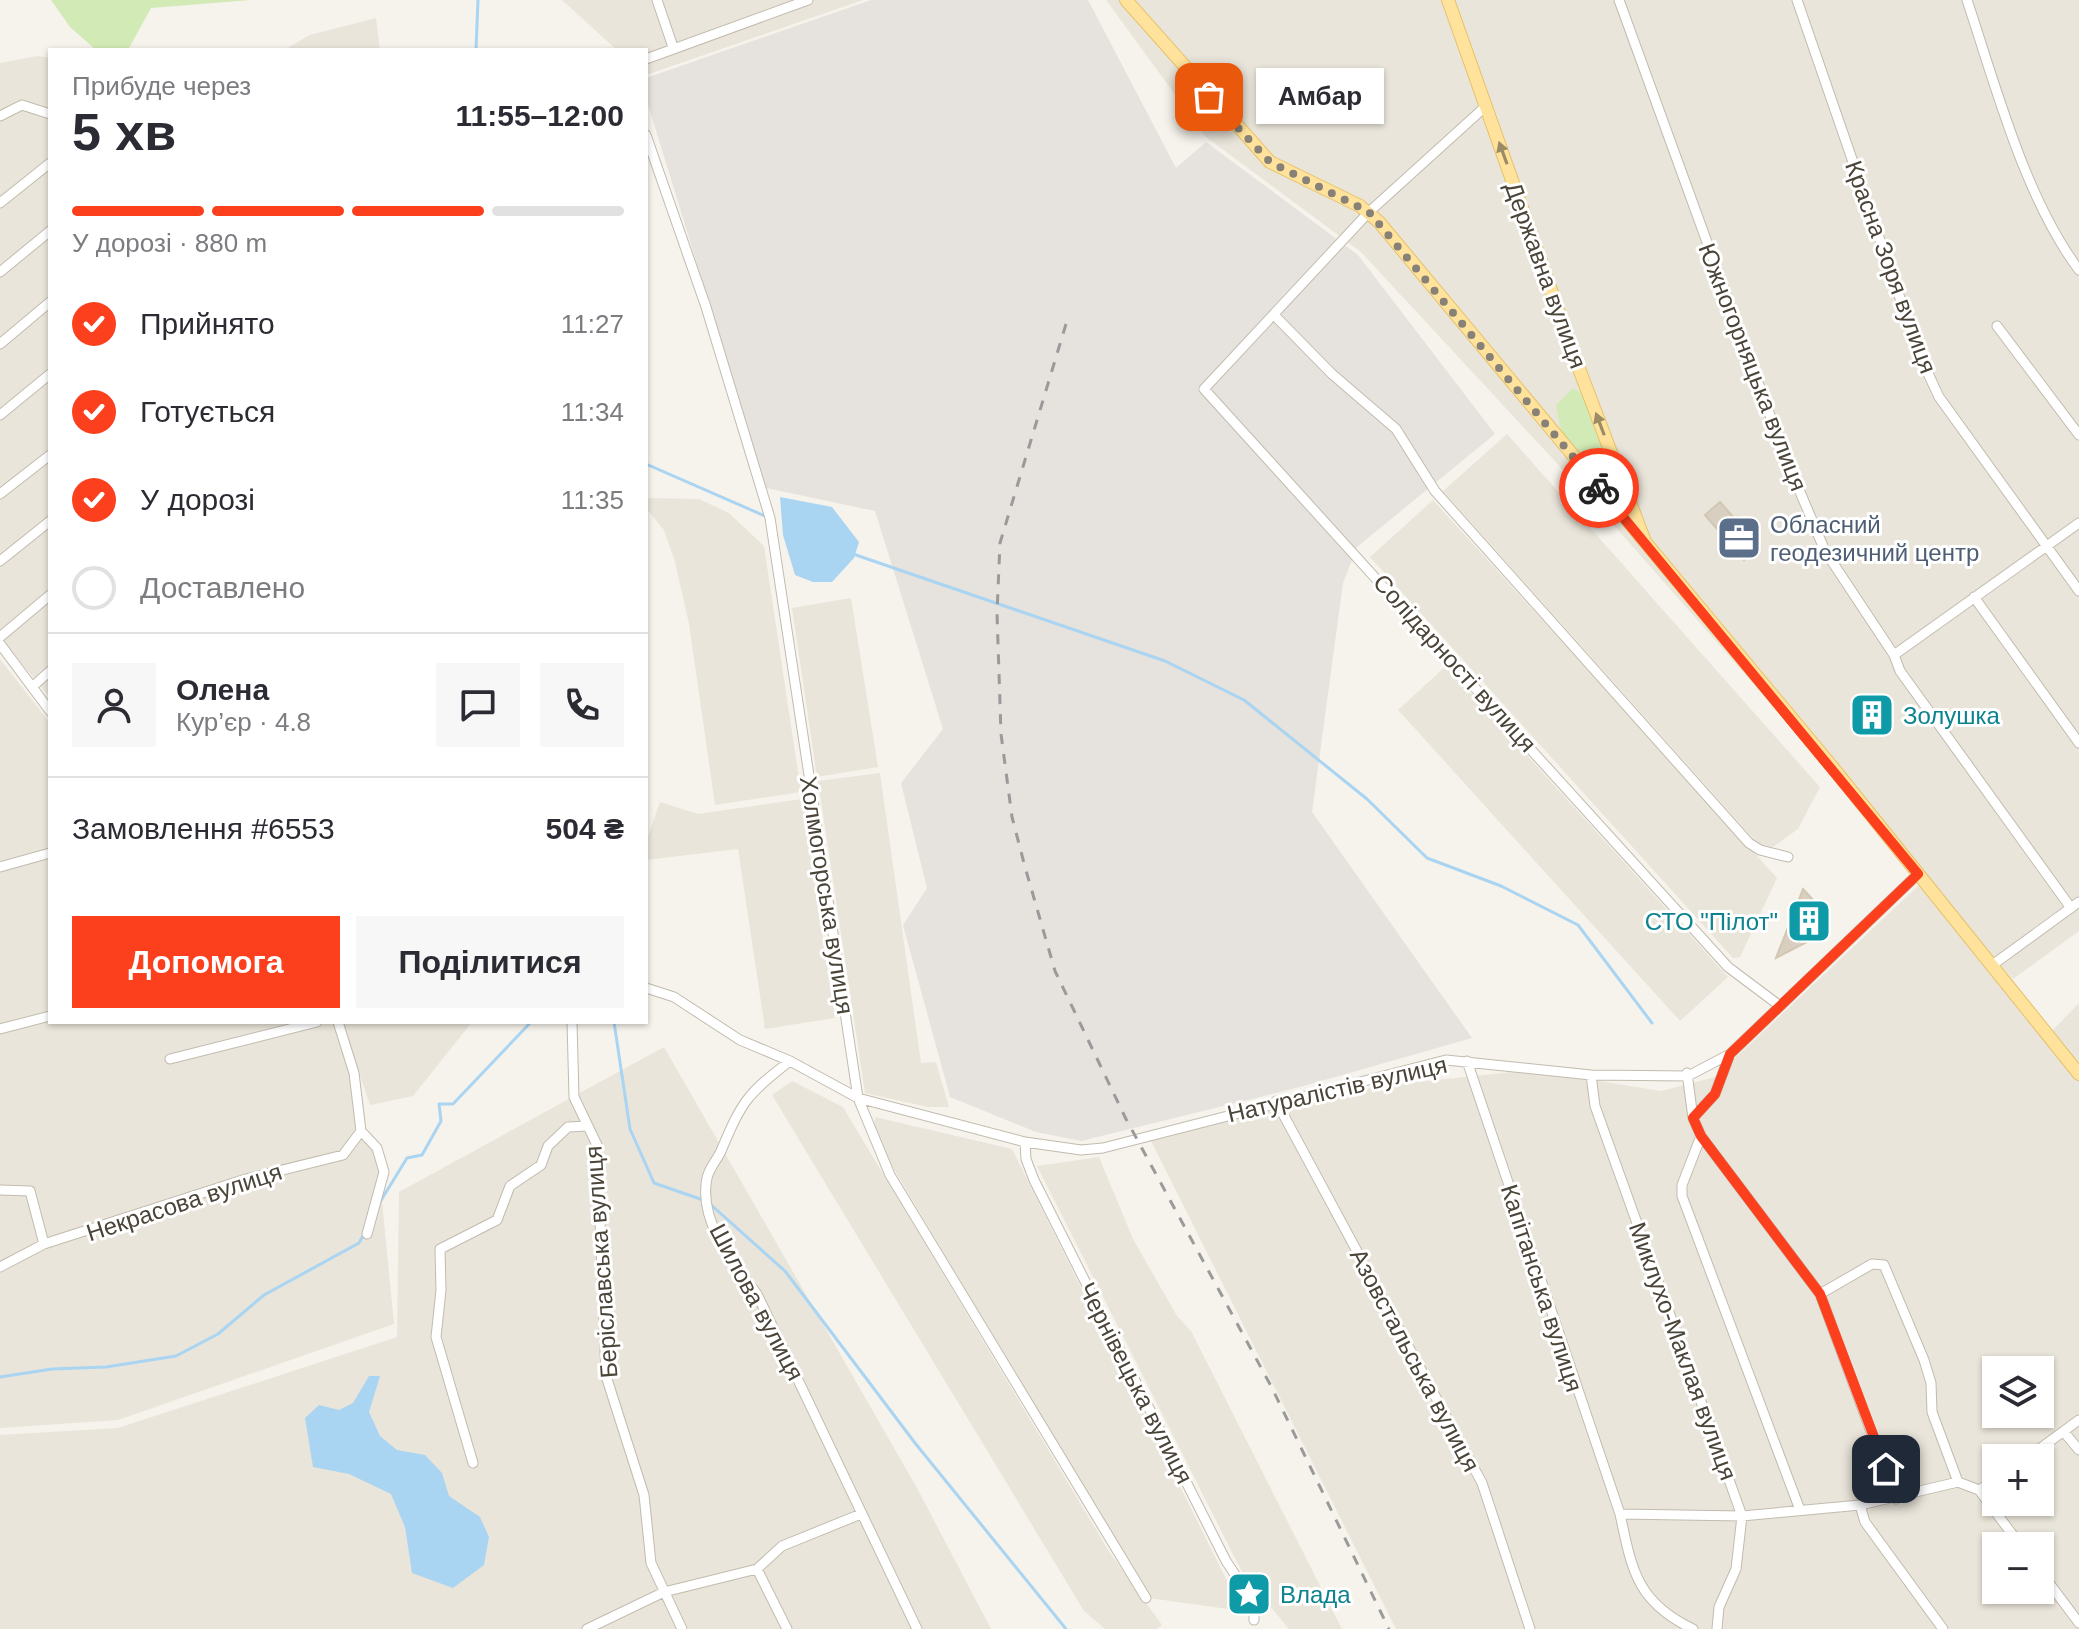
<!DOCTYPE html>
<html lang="uk">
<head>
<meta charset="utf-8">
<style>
	body { margin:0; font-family:Arial,sans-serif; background:#f7f7f7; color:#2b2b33; height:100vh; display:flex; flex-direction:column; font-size:30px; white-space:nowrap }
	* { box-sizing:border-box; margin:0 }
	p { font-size:26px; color:#7c7c81 }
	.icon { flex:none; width:44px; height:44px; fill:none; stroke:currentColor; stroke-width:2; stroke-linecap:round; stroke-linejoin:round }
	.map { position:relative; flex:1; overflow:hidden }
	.side { position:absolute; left:48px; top:48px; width:600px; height:976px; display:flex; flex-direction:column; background:#fff; border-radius:0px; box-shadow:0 2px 6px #0004 }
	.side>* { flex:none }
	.fabs { position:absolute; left:1982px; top:1356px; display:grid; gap:16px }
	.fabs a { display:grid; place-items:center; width:72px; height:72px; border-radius:0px; background:#fff; box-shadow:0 2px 6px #0004; font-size:40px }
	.pin { position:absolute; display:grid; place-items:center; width:68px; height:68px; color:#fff; margin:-34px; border-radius:16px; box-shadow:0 4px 12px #0006 }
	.courier { position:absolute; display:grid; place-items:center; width:80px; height:80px; margin:-40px; border:6px solid #fc3f1d; border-radius:50%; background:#fff; color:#222; box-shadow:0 2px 10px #0007 }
	.bubble { position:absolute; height:56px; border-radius:0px; background:#fff; box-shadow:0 2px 6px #0004; font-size:26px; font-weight:700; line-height:56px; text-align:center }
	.headline em { font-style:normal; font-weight:700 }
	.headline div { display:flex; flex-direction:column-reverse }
	.headline { display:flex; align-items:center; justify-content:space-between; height:136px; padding:0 24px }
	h1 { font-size:52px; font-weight:700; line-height:60px }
	.bar { display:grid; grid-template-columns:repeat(4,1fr); gap:12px 8px; align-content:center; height:96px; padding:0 24px }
	.bar i { height:10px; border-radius:6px; background:#e1e1e2 }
	.bar .active { background:#fc3f1d }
	.bar p { grid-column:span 4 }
	.line { display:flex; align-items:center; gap:20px; padding:0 24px; border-top:2px solid #e1e1e2 }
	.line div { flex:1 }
	.round { display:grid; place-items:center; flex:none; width:84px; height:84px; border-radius:0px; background:#f7f7f7 }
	ol { padding:0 24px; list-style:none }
	li { display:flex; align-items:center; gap:24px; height:88px }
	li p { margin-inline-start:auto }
	li .icon { padding:8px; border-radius:50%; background:#fc3f1d; color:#fff; stroke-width:4 }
	li:last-child { color:#7c7c81 }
	li i { width:44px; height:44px; border:4px solid #e1e1e2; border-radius:50% }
	.cta { display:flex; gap:16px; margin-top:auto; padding:16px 24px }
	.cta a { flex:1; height:92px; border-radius:0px; background:#fc3f1d; color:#fff; font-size:32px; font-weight:700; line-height:92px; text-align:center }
	.cta a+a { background:#f7f7f7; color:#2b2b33 }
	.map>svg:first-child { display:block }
	.residential { fill:#eae5da; fill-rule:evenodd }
	.industrial { fill:#e6e2dd }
	.green { fill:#d2eab5 }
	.water { fill:#a9d4f2 }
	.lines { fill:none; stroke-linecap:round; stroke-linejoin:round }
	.stream { stroke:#a9d4f2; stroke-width:3 }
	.building { fill:#d8cfc1; stroke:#d3c7b4; stroke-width:2 }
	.minor-casing { stroke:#c2bbae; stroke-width:11 }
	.major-casing { stroke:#e6c16a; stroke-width:14 }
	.minor { stroke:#fff; stroke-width:9 }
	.major { stroke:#ffe39c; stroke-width:12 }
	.rail { stroke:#9a9a9a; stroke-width:3; stroke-dasharray:10 10; stroke-linecap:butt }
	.oneway { fill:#9c8c66 }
	.done { stroke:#878178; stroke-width:8; stroke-dasharray:0 14.4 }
	.route { stroke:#fc3f1d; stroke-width:10 }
	.labels { text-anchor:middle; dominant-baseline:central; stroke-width:6; stroke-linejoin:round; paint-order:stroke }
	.street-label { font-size:24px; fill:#4b4439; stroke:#fff }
	.service-label { font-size:24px; fill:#4e5e75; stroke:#fff; text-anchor:start }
	.culture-label { font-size:24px; fill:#0d838f; stroke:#fff; text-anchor:start }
</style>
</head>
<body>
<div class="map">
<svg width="2079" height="1629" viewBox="0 0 2079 1629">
	<rect width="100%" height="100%" fill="#f6f3ec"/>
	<path class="residential" d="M 562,0 L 863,0 L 646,75 L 646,50 L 617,50 Z
		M 1106,0 L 2079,0 L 2079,931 L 2013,979 L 1604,514 L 1361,252 L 1206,137 Z
		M 376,18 L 380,50 L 284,50 L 310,35 Z
		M 37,56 L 50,58 L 50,698 L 0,637 L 0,63 Z
		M 1507,434 L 1820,787 L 1798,829 L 1773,847 L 1760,846 L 1443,491 Z
		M 646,498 L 699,499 L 729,513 L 764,546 L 801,792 L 715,805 L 689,624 L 675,562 L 664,530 L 646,508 Z
		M 1433,500 L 1777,878 L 1740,957 L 1733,958 L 1370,557 Z
		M 851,598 L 878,767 L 817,777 L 792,608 Z
		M 0,659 L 50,723 L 50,1022 L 333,1022 L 379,1170 L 394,1324 L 118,1420 L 0,1428 Z
		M 1446,666 L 1728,977 L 1680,1021 L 1398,710 Z
		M 880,773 L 921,1063 L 936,1062 L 949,1107 L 928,1107 L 865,1093 L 818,781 Z
		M 802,799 L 835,1018 L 765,1029 L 738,849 L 646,860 L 646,842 L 660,802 L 698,814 Z
		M 1919,885 L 2047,1036 L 2079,1003 L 2079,1629 L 1396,1629 L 1151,1141 L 1283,1105 L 1380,1086 L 1531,1070 L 1661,1091 L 1715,1077 ZM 1996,1370 L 2040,1370 L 2040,1414 L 1996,1414 ZM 1996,1458 L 2040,1458 L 2040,1502 L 1996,1502 ZM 1996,1546 L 2040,1546 L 2040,1590 L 1996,1590 Z
		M 342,1022 L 472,1022 L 413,1096 L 370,1105 Z
		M 664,1047 L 917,1488 L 991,1629 L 0,1629 L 0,1435 L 118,1428 L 397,1337 L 399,1192 Z
		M 792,1081 L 843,1107 L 1110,1553 L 1162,1625 L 1157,1629 L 1105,1629 L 1084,1611 L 772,1095 Z
		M 875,1117 L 1012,1149 L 1242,1611 L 1149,1598 L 891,1164 L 874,1131 Z
		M 1099,1157 L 1133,1239 L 1177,1316 L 1191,1331 L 1342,1629 L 1289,1629 L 1242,1572 L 1037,1166 Z"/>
	<path class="industrial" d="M 871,0 L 1088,0 L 1176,168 L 1206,142 L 1358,255 L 1495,434 L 1357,547 L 1343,583 L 1312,812 L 1472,1038 L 1300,1087 L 1081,1141 L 1036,1132 L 950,1097 L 903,925 L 927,888 L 901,783 L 943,729 L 875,511 L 766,488 L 646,98 L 646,78 Z"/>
	<path class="green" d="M 51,0 L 251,0 L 151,8 L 128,50 L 96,50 L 70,27 Z
		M 1573,388 L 1581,393 L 1604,454 L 1598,465 L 1590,464 L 1561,431 L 1556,405 Z"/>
	<path class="water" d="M 780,497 L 832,507 L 859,542 L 854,558 L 832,582 L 813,582 L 795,575 L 783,535 Z
		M 369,1376 L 380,1376 L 369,1412 L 380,1436 L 397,1450 L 425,1455 L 442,1473 L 449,1496 L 480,1517 L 489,1537 L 484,1565 L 453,1588 L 412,1573 L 405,1527 L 391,1494 L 349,1474 L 313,1467 L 305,1418 L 319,1405 L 339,1410 L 353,1403 Z"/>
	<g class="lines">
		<path class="stream" d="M 476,50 L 478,0
			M 646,464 L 765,516
			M 853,554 L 1165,661 L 1244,700 L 1367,799 L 1427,858 L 1501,886 L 1578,925 L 1652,1023
			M 614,1022 L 630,1129 L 654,1183 L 703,1200
			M 380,1202 L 407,1158 L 422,1155 L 441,1121 L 439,1104 L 453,1104 L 531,1022
			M 710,1204 L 785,1271 L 915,1443 L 1066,1629
			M 0,1377 L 52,1369 L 106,1367 L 176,1356 L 218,1334 L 264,1295 L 359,1243 L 364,1234"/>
	</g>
	<path class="building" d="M 1720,502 L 1736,520 L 1738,517 L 1760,546 L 1744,560 L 1705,515 Z
		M 1875,706 L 1884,719 L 1866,732 L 1856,719 Z
		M 1803,889 L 1826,914 L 1828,924 L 1815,938 L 1776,958 Z"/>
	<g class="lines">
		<g class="minor-casing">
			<path id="minor" d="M 657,0 L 673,47
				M 1619,0 L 1784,454 L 1825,551 L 1894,655 L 1900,671 L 2071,908
				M 1797,0 L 1920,356 L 1939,397 L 2079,591
				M 1967,0 C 1996,87 2025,198 2079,270
				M 646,59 L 808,0
				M 1486,106 L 1369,212 L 1204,389 L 1728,967 L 1780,1006
				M 0,116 L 22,105 L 50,114
				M 646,135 L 706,307 L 770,518 L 858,1098 L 890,1175 L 1146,1598
				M 0,203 L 50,163
				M 0,272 L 50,231
				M 1275,316 L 1332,374 L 1396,429 L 1435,491 L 1749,843 L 1760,850 L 1788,857
				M 1997,326 L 2079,435
				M 0,344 L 50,302
				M 0,415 L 50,374
				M 0,494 L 50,455
				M 0,561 L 50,521
				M 1974,597 L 2079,743
				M 0,637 L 50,595
				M 0,644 L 50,711
				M 1894,655 L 2079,523
				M 32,687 L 50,671
				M 0,867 L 50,853
				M 1991,966 L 2079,902
				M 646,988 L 674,997 L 740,1040 L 790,1061 L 858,1098 L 1025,1142 L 1081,1150 L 1103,1148 L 1446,1060 L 1591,1075 L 1688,1076 L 1730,1054 L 1918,874
				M 338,1022 L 354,1073 L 361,1131 L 377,1148 L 384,1172 L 367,1234
				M 572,1022 L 574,1097 L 597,1145 L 606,1376 L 644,1495 L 651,1563 L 682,1629
				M 0,1029 L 50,1016
				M 170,1059 L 317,1022
				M 790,1061 C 747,1094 742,1101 721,1151 C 717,1160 709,1168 707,1178 C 698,1221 733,1263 757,1294 L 917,1629
				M 1467,1061 L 1620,1514 C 1632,1571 1637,1602 1693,1629
				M 1687,1073 L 1693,1118 L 1701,1136 L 1820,1294 L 1896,1499
				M 1591,1075 L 1595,1106 L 1742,1516 L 1736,1569 L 1719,1607 L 1717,1629
				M 1276,1101 L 1482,1483 L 1530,1629
				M 1693,1118 L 1715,1094 L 1730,1054
				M 1701,1136 L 1682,1185 L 1682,1196 L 1800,1510
				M 1025,1142 L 1026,1159 L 1034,1180 L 1226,1561 L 1254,1603 L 1254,1620
				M 0,1190 L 30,1191 L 44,1244
				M 0,1267 L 44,1244 L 246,1179 L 343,1155 L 361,1131
				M 1820,1294 L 1872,1264 L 1884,1265 L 1924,1360 L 1931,1383 L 1932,1412 L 1958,1482 L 1979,1490 L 2021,1546
				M 2064,1432 L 2079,1450
				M 2027,1458 L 2079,1420
				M 473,1463 L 436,1337 L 441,1290 L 440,1249 L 497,1220 L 510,1186 L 541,1165 L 548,1146 L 568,1127 L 588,1126
				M 1979,1490 L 1996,1479
				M 1860,1505 L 1865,1522 L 1943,1629
				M 1620,1514 L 1742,1516 L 1860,1505 L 1958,1482
				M 757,1569 L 787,1629
				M 2040,1571 L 2079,1623
				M 587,1629 L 664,1592 L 757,1569 L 782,1546 L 861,1514"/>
		</g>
		<g class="major-casing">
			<path id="major" d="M 1126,0 L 1270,162 L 1360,206 L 1379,222 L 1834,769 L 2079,1074
				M 1448,0 L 1578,366 L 1644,539"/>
		</g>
		<use href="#minor" class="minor"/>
		<use href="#major" class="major"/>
		<path class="rail" d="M 1066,324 L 1000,543 L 997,613 L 1001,734 L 1012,817 L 1025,867 L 1055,971 L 1126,1119 L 1271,1386 L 1389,1629"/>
	</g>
	<defs><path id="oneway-solid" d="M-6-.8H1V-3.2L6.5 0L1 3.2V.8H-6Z" transform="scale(2)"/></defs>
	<g class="oneway">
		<use href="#oneway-solid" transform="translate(1503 153) rotate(-110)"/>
		<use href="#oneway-solid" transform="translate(1600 424) rotate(-111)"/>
	</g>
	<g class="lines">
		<path class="done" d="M 1209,97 L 1270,162 L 1369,212 L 1599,488"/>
		<path class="route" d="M 1599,488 L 1918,874 L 1730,1054 L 1715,1094 L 1693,1118 L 1701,1136 L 1820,1294 L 1886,1469"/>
	</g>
	<defs>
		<g id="office-square" transform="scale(2.3)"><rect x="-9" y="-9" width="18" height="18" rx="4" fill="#5c6f8a" stroke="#fff"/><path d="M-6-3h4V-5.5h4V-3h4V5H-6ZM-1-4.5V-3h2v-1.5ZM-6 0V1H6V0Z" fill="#fff"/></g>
		<g id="building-square" transform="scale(2.3)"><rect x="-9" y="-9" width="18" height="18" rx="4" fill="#0f9aa8" stroke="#fff"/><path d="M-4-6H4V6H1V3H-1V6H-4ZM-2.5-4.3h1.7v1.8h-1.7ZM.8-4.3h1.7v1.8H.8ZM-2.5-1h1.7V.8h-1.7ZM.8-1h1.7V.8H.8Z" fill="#fff"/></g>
		<g id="sight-square" transform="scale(2.3)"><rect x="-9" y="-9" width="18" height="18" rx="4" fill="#0f9aa8" stroke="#fff"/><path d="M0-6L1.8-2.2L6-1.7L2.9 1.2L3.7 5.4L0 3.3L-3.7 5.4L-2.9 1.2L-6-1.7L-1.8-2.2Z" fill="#fff"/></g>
	</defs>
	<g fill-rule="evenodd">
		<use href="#office-square" x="1739" y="538"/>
		<use href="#building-square" x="1872" y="715"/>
		<use href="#building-square" x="1809" y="921"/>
		<use href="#sight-square" x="1249" y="1594"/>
	</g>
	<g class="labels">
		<g class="street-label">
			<text transform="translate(1891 267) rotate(70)">Красна Зоря вулиця</text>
			<text transform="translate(1546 275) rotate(70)">Державна вулиця</text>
			<text transform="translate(1753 367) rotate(69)">Южногорняцька вулиця</text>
			<text transform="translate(1455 663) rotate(48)">Солідарності вулиця</text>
			<text transform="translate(827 895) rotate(81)">Холмогорська вулиця</text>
			<text transform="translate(1337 1089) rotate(-13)">Натуралістів вулиця</text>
			<text transform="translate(184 1202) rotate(-18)">Некрасова вулиця</text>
			<text transform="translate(601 1262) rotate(-94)">Беріславська вулиця</text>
			<text transform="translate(1542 1288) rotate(72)">Капітанська вулиця</text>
			<text transform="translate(757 1302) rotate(62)">Шилова вулиця</text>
			<text transform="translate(1683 1351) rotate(70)">Миклухо-Маклая вулиця</text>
			<text transform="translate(1415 1360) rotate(62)">Азовстальська вулиця</text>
			<text transform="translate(1136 1383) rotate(63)">Чернівецька вулиця</text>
		</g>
		<g class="service-label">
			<text x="1770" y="524">Обласний<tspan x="1770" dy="28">геодезичний центр</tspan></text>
		</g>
		<g class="culture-label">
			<text x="1903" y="715">Золушка</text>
			<text x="1778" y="921" text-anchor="end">СТО "Пілот"</text>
			<text x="1280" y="1594">Влада</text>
		</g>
	</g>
</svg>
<div class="fabs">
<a><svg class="icon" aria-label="layers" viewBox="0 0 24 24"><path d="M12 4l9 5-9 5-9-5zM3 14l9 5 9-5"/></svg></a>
<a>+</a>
<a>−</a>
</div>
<div class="pin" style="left:1209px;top:97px;background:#ea580c"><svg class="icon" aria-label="bag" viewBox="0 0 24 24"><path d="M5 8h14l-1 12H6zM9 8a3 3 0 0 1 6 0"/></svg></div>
<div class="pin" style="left:1886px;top:1469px;background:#1f2937"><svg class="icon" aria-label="home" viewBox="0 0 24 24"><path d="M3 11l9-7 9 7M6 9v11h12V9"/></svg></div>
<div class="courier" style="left:1599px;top:488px"><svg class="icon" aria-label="bike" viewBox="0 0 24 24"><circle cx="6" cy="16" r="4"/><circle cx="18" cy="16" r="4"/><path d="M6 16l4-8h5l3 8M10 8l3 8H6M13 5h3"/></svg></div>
<div class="bubble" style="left:1256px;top:68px;width:128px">Амбар</div>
<section class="side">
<div class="headline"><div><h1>5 хв</h1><p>Прибуде через</p></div><em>11:55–12:00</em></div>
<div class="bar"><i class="active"></i><i class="active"></i><i class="active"></i><i></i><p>У дорозі · 880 m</p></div>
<ol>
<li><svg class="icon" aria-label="check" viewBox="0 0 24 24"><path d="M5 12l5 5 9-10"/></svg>Прийнято<p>11:27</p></li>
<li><svg class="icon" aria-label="check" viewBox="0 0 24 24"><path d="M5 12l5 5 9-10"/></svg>Готується<p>11:34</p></li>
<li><svg class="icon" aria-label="check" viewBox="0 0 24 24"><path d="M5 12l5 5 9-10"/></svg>У дорозі<p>11:35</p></li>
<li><i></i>Доставлено</li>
</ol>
<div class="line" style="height:144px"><a class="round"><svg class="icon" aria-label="person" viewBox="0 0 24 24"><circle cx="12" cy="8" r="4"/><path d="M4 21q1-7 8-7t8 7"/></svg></a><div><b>Олена</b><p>Кур’єр · 4.8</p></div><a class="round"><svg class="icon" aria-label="chat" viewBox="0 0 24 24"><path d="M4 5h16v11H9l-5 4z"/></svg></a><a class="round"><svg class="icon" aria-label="phone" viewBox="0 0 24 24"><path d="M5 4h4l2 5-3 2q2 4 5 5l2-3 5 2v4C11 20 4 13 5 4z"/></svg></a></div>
<div class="line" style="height:104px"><div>Замовлення #6553</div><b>504 ₴</b></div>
<div class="cta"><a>Допомога</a><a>Поділитися</a></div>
</section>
</div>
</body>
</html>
